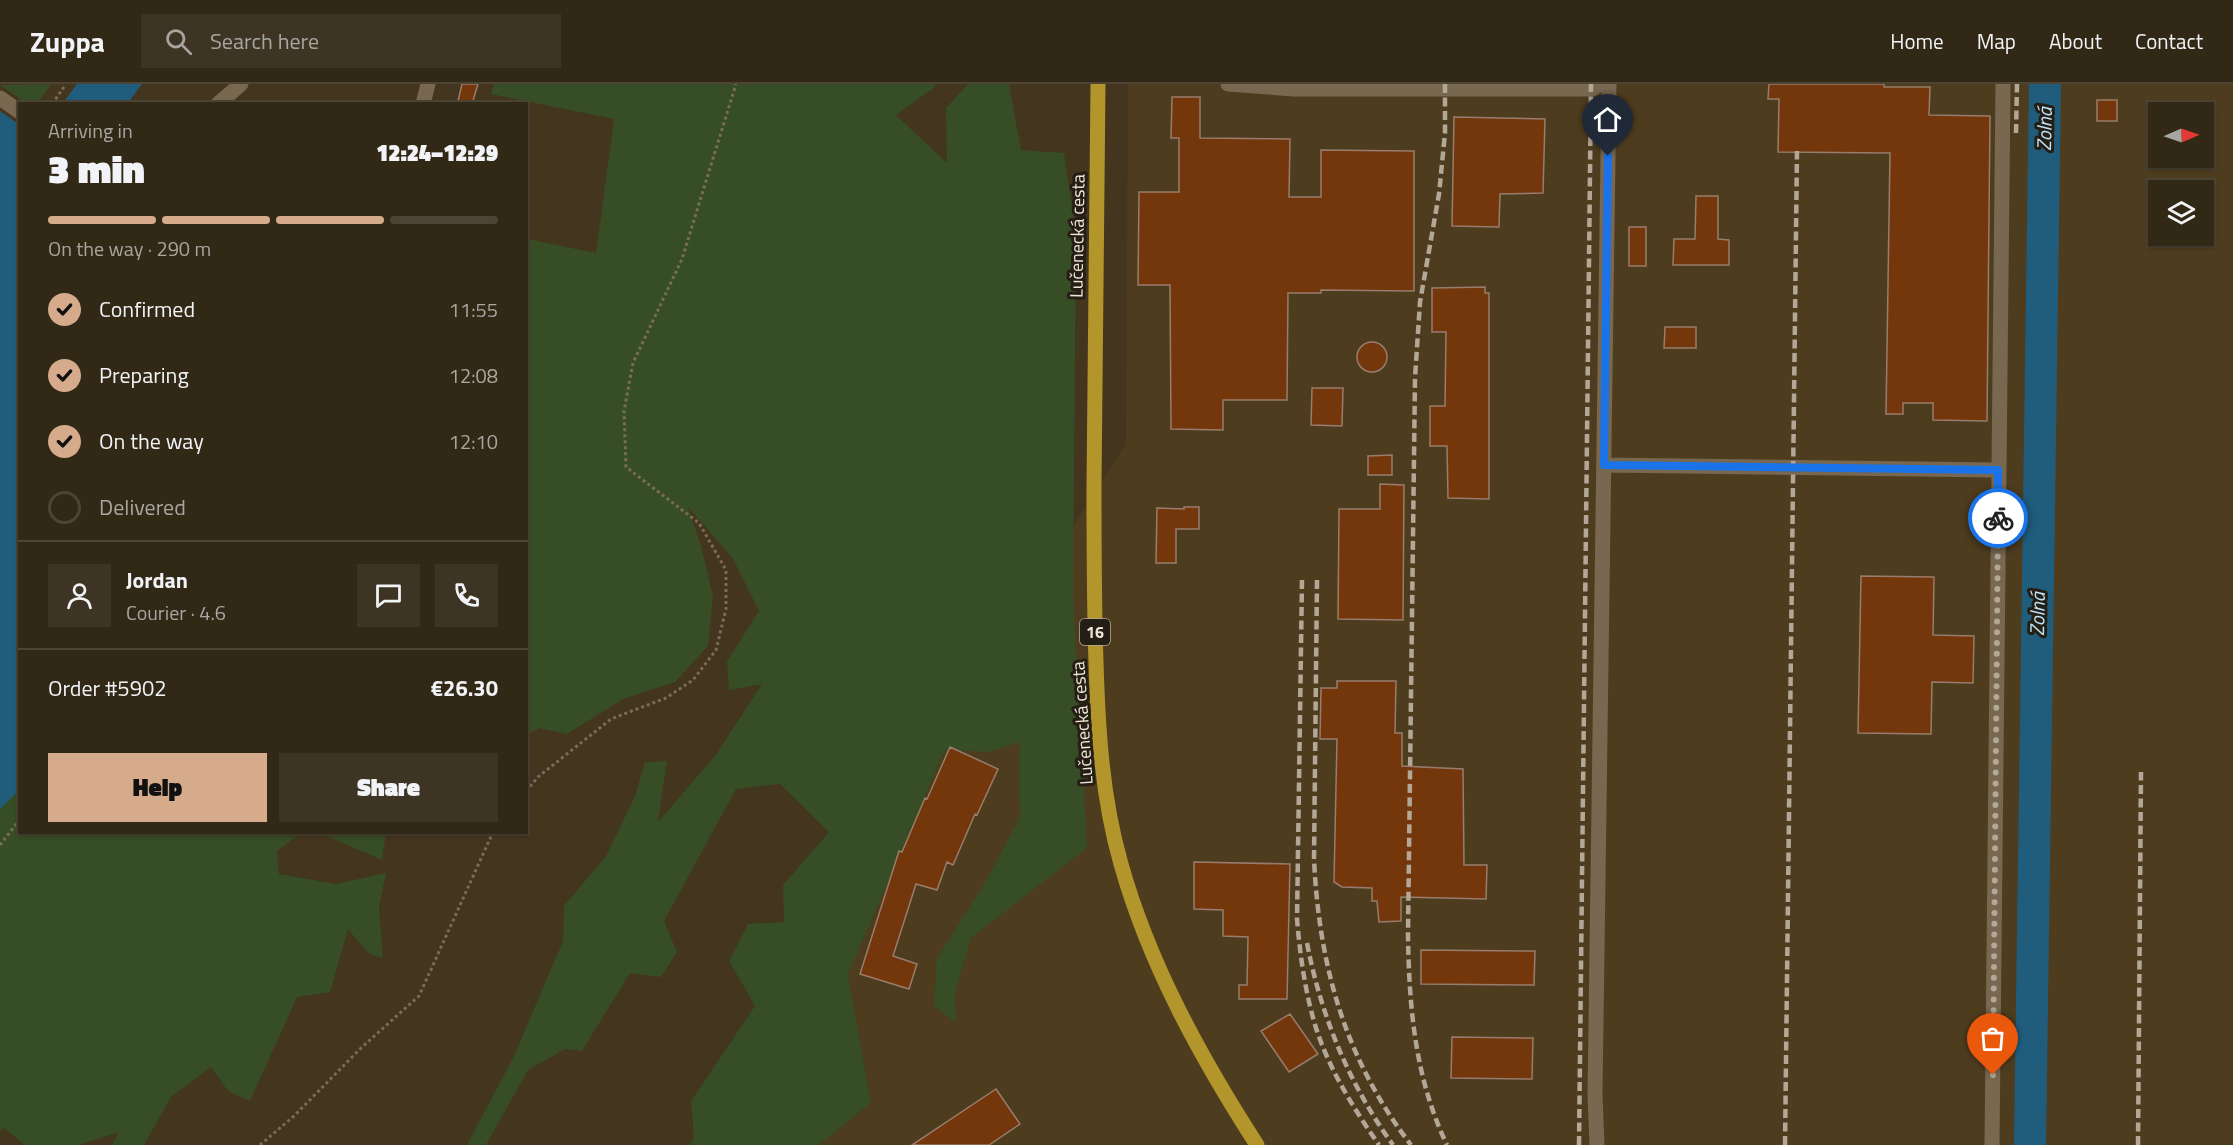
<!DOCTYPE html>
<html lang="en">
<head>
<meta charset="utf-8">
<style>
	body { margin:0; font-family:"Titillium Web",sans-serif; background:#3d3423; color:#f1f3f6; height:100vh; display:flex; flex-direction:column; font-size:22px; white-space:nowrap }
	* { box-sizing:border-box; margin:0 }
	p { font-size:20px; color:#a8a6a1 }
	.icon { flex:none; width:33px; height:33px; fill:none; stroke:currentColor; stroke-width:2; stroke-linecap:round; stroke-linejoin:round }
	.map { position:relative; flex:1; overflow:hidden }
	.sheet { position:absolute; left:18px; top:18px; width:510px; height:732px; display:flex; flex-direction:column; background:#322816; border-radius:0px; box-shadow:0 2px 4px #0004,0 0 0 2px #4d4435 }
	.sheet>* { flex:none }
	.needle { width:39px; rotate:88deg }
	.buttons { position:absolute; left:2148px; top:18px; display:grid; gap:12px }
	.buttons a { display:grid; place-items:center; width:66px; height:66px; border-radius:0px; background:#322816; box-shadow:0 2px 4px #0004,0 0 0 2px #4d4435; font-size:30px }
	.pin { position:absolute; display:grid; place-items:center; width:51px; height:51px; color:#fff; margin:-62px -26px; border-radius:50% 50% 50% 0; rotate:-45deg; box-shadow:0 0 6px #0007 }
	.pin .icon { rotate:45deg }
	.courier { position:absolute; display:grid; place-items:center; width:60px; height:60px; margin:-30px; border:4px solid #1a73e8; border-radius:50%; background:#fff; color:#222; box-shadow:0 2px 8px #0007 }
	.overview em { font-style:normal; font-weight:800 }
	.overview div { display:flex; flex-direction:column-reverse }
	.overview { display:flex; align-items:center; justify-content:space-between; height:102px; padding:0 30px }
	h1 { font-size:39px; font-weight:800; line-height:45px }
	.bar { display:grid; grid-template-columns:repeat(4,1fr); gap:9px 6px; align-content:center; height:72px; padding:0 30px }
	.bar i { height:8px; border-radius:4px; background:#4d4435 }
	.bar .on { background:#d6ab8b }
	.bar p { grid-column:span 4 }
	.line { display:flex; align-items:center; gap:15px; padding:0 30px; border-top:2px solid #4d4435 }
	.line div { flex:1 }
	.round { display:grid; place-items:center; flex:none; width:63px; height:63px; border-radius:0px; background:#3d3423 }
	ol { padding:0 30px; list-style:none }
	li { display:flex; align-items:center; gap:18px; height:66px }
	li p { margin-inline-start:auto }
	li .icon { padding:6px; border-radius:50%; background:#d6ab8b; color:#111; stroke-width:4 }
	li:last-child { color:#a8a6a1 }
	li i { width:33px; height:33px; border:3px solid #4d4435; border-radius:50% }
	.action { display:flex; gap:12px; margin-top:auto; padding:12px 30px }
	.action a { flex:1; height:69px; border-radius:0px; background:#d6ab8b; color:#111; font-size:24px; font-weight:800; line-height:69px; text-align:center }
	.action a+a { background:#3d3423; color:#f1f3f6 }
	header { display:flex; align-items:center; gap:36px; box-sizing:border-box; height:84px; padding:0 30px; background:#322816; border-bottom:2px solid #4d4435 }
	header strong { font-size:28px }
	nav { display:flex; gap:33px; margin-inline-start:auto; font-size:21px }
	.search { width:420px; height:54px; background:#3d3423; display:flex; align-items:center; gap:15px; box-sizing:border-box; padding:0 21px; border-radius:0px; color:#a8a6a1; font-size:22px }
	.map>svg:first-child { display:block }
	.built { fill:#4e3c1e; fill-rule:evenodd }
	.green { fill:#374d25 }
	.water { fill:#205d7d }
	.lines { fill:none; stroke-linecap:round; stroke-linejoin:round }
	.river { stroke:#205d7d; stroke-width:32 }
	.building { fill:#74370c; stroke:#987c6d; stroke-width:1.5 }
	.path { stroke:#796c58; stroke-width:3; stroke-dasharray:3 3; stroke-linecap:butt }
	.minor { stroke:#786850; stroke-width:15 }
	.major { stroke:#b3962b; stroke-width:15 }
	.rail { stroke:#b3a897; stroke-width:4.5; stroke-dasharray:9 4.5; stroke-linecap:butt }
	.done { stroke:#b3a897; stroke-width:6; stroke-dasharray:0 10.8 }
	.route { stroke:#1a73e8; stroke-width:8 }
	.labels { text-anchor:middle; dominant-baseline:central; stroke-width:6; stroke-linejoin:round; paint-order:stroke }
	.shield { fill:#241e14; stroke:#b2aa9d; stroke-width:1.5 }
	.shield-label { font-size:16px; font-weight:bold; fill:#efe6d8 }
	.street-label { font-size:18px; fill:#efe6d8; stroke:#241e14 }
	.water-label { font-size:20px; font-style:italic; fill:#bee4fc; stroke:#241e14 }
</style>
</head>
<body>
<header>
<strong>Zuppa</strong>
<div class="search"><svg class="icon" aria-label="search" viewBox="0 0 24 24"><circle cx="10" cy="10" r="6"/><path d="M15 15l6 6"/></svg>Search here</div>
<nav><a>Home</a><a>Map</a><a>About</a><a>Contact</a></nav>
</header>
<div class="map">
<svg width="2233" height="1061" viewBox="0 0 2233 1061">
	<rect width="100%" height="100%" fill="#43351e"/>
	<path class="built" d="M 1128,0 L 2233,0 L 2233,1061 L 819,1061 L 871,1019 L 848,890 L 938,652 L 1126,360 ZM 2158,28 L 2204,28 L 2204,74 L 2158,74 ZM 2158,106 L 2204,106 L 2204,152 L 2158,152 Z"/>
	<path class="green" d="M 51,0 L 37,20 L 26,19 L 0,1 Z
		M 494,0 L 934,0 L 935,3 L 896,31 L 947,79 L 946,24 L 968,0 L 1009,0 L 1021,66 L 1064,69 L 1076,149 L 1073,514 L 1087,764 L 971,854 L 955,908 L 956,939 L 934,922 L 937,874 L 983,802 L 1020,733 L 1019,658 L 990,668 L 945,666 L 848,890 L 871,1019 L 819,1061 L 689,1061 L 694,1054 L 691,1017 L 755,922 L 729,877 L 748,840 L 784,838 L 783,801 L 829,748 L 780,700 L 736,705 L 664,837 L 677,868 L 661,893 L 630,889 L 582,967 L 565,965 L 528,986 L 486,1061 L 467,1061 L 514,972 L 563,857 L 564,822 L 606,772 L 635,712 L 645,678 L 667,677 L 658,738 L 715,672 L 762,600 L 729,606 L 727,577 L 759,527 L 733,475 L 688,423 L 701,462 L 713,512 L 708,562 L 675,598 L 623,615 L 567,650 L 539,644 L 527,651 L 527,155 L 596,169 L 614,35 L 491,10 Z
		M 19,705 L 20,748 L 301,749 L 277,767 L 279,790 L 336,800 L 386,789 L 379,823 L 383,874 L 368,869 L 348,845 L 330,908 L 297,913 L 250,1017 L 228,1007 L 211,983 L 171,1013 L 144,1061 L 112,1061 L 119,1048 L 79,1061 L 25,1061 L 4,1044 L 0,1048 L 0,725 Z
		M 320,749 L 386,749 L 382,776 Z"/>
	<path class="water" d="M 77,0 L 142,0 L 128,19 L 63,19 Z
		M 0,27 L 20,41 L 20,705 L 0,725 Z"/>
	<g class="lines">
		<path class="river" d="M 2030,1061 L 2045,0"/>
	</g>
	<path class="building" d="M 462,0 L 478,0 L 472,20 L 458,17 Z
		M 1769,0 L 1884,0 L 1884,3 L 1930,3 L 1929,31 L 1990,32 L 1987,337 L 1933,336 L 1933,319 L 1903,319 L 1903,330 L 1886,330 L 1890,69 L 1778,68 L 1779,15 L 1768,15 Z
		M 1172,13 L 1200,13 L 1200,54 L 1290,55 L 1289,113 L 1321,113 L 1321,66 L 1414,67 L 1414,207 L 1321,206 L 1321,209 L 1288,209 L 1287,316 L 1223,316 L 1223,346 L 1171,345 L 1170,201 L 1138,201 L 1139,108 L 1179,108 L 1179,54 L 1171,54 Z
		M 2097,16 L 2117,16 L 2117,37 L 2097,37 Z
		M 1454,33 L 1545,35 L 1543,109 L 1500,110 L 1499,143 L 1452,142 Z
		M 1696,112 L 1718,112 L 1718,155 L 1729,156 L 1729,181 L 1673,181 L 1674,155 L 1695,155 Z
		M 1629,143 L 1646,143 L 1646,182 L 1629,182 Z
		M 1485,203 L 1485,209 L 1489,209 L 1489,415 L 1448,414 L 1447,362 L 1430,362 L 1430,322 L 1445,322 L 1446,248 L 1432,248 L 1432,204 Z
		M 1665,243 L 1696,243 L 1696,264 L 1664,264 Z
		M1357 273a15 15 0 1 1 30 0a15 15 0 1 1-30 0Z
		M 1312,304 L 1343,304 L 1342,342 L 1311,341 Z
		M 1392,371 L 1392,391 L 1368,391 L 1368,372 Z
		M 1380,400 L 1404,401 L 1403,536 L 1338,535 L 1339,425 L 1380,425 Z
		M 1184,423 L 1199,423 L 1199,445 L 1176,445 L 1176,479 L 1156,479 L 1157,424 L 1184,425 Z
		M 1861,492 L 1934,493 L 1933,551 L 1974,552 L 1973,599 L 1932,598 L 1931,650 L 1858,649 Z
		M 1337,597 L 1396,597 L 1395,649 L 1402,649 L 1402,682 L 1463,685 L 1464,781 L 1487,781 L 1486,815 L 1401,813 L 1401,837 L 1379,838 L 1377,817 L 1372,817 L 1372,804 L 1342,803 L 1334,798 L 1337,655 L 1320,655 L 1321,604 L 1337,604 Z
		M 950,663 L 998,685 L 977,731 L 975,730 L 953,781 L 947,778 L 937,806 L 916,800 L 893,872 L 917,880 L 909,905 L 860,890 L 899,767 L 902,768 L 925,714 L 927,715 Z
		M 1194,778 L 1290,780 L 1287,915 L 1239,915 L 1239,901 L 1247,901 L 1248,853 L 1223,852 L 1223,826 L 1194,825 Z
		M 1421,866 L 1535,867 L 1534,901 L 1421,900 Z
		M 1290,930 L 1318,970 L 1289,988 L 1261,947 Z
		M 1452,953 L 1533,954 L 1532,995 L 1451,994 Z
		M 996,1005 L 1020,1040 L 989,1061 L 912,1061 Z"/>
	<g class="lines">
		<path class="path" d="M 52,20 L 64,3
			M 526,707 L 538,693 L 611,635 L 666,614 L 693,596 L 716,566 L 726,525 L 726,486 L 699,439 L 626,383 L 624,327 L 633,279 L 682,175 L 736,0
			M 0,761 L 20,735
			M 260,1061 L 294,1032 L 361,964 L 419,912 L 493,748"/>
		<path class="minor" d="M 1228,0 L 1294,5 L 1593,5 L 1600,0
			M 0,14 L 20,28
			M 218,20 L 241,0
			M 423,20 L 428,0
			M 1604,381 L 1998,386
			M 1597,1061 L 1595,1011 L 1609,0
			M 1992,1061 L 2003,0"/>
		<path class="major" d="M 1098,0 C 1097,134 1096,268 1094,402 C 1094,461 1094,519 1096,578 C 1098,646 1102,714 1121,780 C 1149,880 1201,974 1257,1061"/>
		<path class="rail" d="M 1445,0 L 1445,49 L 1439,110 L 1420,218 L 1415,294 L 1408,850 C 1409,924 1415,994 1447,1061
			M 2016,49 L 2017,0
			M 1302,496 L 1297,835 C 1300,871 1305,908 1316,944 C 1329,985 1354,1025 1379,1061
			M 1317,496 L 1314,775 C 1319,882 1345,975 1411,1061
			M 1307,859 C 1321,932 1349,1000 1393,1061
			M 1579,1061 L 1591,0
			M 1785,1061 L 1797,67
			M 2138,1061 L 2141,688"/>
	</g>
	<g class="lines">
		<path class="done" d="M 1993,991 L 1998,434"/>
		<path class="route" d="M 1608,72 L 1604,381 L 1998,386 L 1998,434"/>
	</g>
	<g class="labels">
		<rect class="shield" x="1080" y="535" width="30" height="26" rx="4.5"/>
		<g class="shield-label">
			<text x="1095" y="548">16</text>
		</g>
		<g class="street-label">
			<text transform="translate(1077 152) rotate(-89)">Lučenecká cesta</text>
			<text transform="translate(1082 639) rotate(-94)">Lučenecká cesta</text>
		</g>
		<g class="water-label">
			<text transform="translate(2044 45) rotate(-89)">Zolná</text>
			<text transform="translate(2037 530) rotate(-89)">Zolná</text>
		</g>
	</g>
</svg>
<div class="buttons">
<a><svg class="needle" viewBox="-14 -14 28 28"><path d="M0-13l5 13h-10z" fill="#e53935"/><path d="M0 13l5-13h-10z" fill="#a8a6a1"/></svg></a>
<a><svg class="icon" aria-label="layers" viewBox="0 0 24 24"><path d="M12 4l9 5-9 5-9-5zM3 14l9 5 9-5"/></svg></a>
</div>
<div class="pin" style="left:1993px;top:991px;background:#ea580c"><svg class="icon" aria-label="bag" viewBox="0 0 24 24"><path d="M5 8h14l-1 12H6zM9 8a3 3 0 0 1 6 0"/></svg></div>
<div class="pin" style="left:1608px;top:72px;background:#1f2937"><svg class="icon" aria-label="home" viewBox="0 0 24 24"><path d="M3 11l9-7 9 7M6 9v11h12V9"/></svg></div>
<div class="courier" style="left:1998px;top:434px"><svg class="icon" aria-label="bike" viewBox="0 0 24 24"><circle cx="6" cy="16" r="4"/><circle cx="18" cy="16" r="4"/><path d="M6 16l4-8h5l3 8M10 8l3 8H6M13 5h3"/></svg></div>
<section class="sheet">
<div class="overview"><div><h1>3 min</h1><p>Arriving in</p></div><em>12:24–12:29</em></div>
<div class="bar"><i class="on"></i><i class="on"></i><i class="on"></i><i></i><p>On the way · 290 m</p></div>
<ol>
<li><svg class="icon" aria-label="check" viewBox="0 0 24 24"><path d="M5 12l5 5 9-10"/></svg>Confirmed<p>11:55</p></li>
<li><svg class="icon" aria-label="check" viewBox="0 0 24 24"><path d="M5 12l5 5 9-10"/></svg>Preparing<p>12:08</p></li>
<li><svg class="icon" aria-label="check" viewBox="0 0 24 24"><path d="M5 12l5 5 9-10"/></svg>On the way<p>12:10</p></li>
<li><i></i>Delivered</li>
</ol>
<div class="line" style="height:108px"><a class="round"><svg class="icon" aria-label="person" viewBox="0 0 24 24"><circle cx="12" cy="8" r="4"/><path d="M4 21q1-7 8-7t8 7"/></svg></a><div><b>Jordan</b><p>Courier · 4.6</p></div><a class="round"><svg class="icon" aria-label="chat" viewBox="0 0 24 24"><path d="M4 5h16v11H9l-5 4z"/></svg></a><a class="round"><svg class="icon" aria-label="phone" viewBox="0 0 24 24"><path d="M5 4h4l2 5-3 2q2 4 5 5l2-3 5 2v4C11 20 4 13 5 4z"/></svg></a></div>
<div class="line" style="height:78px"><div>Order #5902</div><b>€26.30</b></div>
<div class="action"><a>Help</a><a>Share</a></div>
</section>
</div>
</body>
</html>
